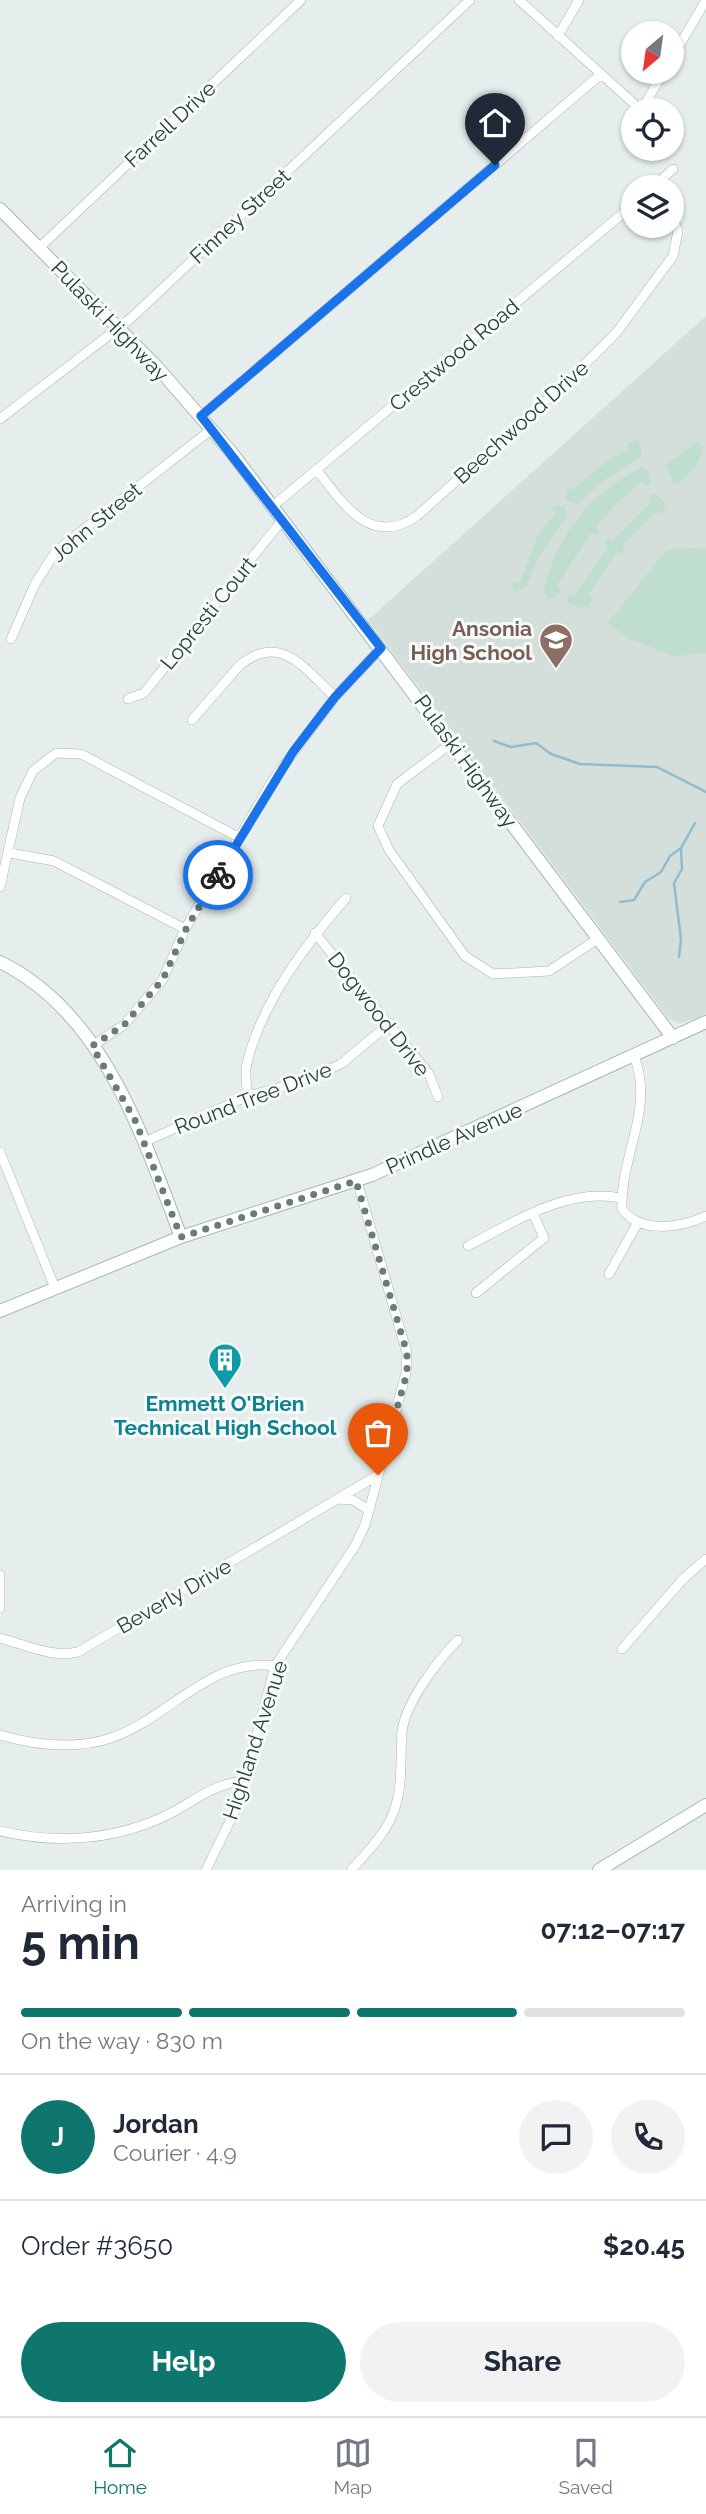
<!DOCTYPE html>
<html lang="en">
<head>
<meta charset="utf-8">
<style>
	body { margin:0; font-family:Raleway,sans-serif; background:#f2f2f3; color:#1f2937; height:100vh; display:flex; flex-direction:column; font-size:26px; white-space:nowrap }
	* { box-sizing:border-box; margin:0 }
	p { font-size:23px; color:#747a83 }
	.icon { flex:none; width:38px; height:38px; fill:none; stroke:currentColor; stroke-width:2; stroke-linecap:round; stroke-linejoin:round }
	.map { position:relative; height:1870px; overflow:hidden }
	.drawer { display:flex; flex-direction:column; background:#fff; flex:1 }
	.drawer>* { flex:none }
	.needle { width:46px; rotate:209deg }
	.buttons { position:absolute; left:621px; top:21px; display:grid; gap:14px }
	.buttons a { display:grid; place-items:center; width:63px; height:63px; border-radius:50%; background:#fff; box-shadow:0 2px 5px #0004; font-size:35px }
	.pin { position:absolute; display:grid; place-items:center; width:60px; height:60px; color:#fff; margin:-72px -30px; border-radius:50% 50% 50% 0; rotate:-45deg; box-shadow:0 0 7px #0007 }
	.pin .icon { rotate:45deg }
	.courier { position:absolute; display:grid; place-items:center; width:70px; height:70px; margin:-35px; border:5px solid #1a73e8; border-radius:50%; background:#fff; color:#222; box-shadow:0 2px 9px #0007 }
	.head em { font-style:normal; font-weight:700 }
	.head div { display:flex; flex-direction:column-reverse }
	.head { display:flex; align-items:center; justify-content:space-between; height:119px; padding:0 21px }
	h1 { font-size:46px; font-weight:700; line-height:52px }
	.bar { display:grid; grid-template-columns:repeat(4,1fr); gap:10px 7px; align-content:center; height:84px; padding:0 21px }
	.bar i { height:9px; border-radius:5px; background:#e0e1e3 }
	.bar .selected { background:#0f766e }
	.bar p { grid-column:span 4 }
	.line { display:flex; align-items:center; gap:18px; padding:0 21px; border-top:2px solid #e0e1e3 }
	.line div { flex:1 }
	.round { display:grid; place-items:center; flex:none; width:74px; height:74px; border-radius:37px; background:#f2f2f3 }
	.action { display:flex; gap:14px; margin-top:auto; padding:14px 21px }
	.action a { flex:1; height:80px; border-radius:42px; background:#0f766e; color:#fff; font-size:28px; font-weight:700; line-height:80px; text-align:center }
	.action a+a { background:#f2f2f3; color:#1f2937 }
	.dock { display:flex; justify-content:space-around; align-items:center; height:98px; border-top:2px solid #e0e1e3; background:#fff; font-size:19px; color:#747a83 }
	.dock a { display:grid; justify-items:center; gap:4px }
	.dock .selected { color:#0f766e }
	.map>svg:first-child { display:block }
	.built { fill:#d4dedb }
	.green { fill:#bfdecd }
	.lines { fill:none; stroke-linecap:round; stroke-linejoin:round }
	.stream { stroke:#90bcd1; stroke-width:2.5 }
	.street-casing { stroke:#a8b6b4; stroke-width:10 }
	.secondary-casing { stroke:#a4bab6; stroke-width:14 }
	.street { stroke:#fff; stroke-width:9 }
	.secondary { stroke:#fff; stroke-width:12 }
	.done { stroke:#687d7a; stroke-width:7; stroke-dasharray:0 12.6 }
	.route { stroke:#1a73e8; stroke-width:9 }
	.labels { text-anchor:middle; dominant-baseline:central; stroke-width:6; stroke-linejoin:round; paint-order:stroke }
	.street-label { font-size:21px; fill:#25403d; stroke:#f6faf9 }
	.education-label { font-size:21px; font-weight:bold; fill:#785e54; stroke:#f6faf9; text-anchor:end }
	.culture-label { font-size:21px; font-weight:bold; fill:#0d838f; stroke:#f6faf9 }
</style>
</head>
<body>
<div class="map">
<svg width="706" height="1870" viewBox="0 0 706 1870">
	<rect width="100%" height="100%" fill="#e5eeec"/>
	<path class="built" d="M 706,316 L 706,1017 L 679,1023 L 669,1019 L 368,620 Z"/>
	<path class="green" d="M 636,440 L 640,443 L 642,456 L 607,478 L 577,504 L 565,500 L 567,488 L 572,490 L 611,458 L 630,449 L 627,443 Z
		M 697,442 L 703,447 C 702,461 686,479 674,486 L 666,464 Z
		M 642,467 L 648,471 L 651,483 L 646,486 L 642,482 L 617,503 L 596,527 L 599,532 L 596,536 L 591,533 L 557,585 L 561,590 L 554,599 L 547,598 L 544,590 C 557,534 590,494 642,467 Z
		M 654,493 L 664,502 L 665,511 L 662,514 L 657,510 L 622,546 L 625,551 L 623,554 L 618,552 L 589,593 L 592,599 L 589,606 L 581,608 L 567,603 L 568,594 L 574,596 L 608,547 L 605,542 L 608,538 L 612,541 L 651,502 L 648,496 Z
		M 557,505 L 565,508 L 567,516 L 538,558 L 526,587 L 515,592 L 511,583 L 520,582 L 537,537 L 555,514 L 551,509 Z
		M 677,548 L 706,549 L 706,653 L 673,656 L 628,638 L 608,623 L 664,553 Z"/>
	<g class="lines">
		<path class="stream" d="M 494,741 L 511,747 L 536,743 L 551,754 L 580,764 L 657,767 L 706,792
			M 620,902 L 634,900 L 645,882 L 661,872 L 670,856 L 681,848 L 695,823
			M 679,957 L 681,939 L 674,883 L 682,869 L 681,848"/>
		<g class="street-casing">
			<path id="street" d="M 519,0 L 641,110 L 664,72
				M 558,36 L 579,0
				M 672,58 L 706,0
				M 653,187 L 673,169
				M 39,248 L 301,0
				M 201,416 L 600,75
				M 0,419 L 130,319 L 470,0
				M 317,470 C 343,504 371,548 417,516 L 571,378 L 616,333 L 673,256 L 678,231 L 672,217
				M 273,506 L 634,204
				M 11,639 L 35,584 L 56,551 L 212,429
				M 128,699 L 144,693 L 283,519
				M 192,720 L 239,666 C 280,631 305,669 335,697
				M 453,742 L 397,784 L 378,826 L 389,850 L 465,956 L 493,974 L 549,971 L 596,940
				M 10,853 L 54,861 L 185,929
				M 0,887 L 20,798 L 33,771 L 56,753 L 81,754 L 240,838
				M 315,933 L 429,1074 L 438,1097
				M 92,1046 L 124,1025 L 163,979 L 185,929 L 273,780 L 335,697 L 381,648
				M 634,1056 C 655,1110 620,1155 622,1209 C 640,1234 681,1228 706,1216
				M 248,1096 C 247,1086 244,1073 247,1063 C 263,1000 304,947 346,898
				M 144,1142 L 248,1096 L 303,1081 L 341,1064 L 390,1023
				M 0,1152 L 55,1288
				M 468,1246 C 513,1222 568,1187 621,1198
				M 609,1274 L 638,1222
				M 476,1293 L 544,1238 L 533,1213
				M 338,1499 L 353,1500 L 369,1510
				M 0,1575 L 0,1608
				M 0,1638 C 26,1645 51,1658 78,1652 L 378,1475
				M 622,1649 L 683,1579 L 706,1559
				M 0,1735 C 35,1745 75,1750 111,1738 C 168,1719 211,1656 275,1666
				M 0,1831 C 59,1845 121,1840 175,1811 C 198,1798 217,1783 244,1781
				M 206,1870 L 238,1805 L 275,1666 L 355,1546 L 365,1525 L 406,1373 L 407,1353 L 357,1181
				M 351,1870 C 368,1851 387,1833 395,1808 C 403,1784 400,1758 402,1732 C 405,1703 438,1660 458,1640"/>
		</g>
		<g class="secondary-casing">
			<path id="secondary" d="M 0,209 L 157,367 L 232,453 L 673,1038
				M 0,962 C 104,1013 143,1137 181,1237
				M 0,1311 L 181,1237 L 372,1175 L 706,1022
				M 599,1870 L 706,1805"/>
		</g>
		<use href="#street" class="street"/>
		<use href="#secondary" class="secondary"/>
	</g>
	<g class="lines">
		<path class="done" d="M 218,875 L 186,929 L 163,979 L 124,1025 L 92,1046 L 135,1120 L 181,1237 L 356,1181 L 407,1353 L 407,1373 L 378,1475"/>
		<path class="route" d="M 218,875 L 293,752 L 335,697 L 381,648 L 201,416 L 495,165"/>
	</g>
	<defs>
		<g id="school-pin" transform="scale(1.75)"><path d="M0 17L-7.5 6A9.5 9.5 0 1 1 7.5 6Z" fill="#8d6e63" stroke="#f6faf9"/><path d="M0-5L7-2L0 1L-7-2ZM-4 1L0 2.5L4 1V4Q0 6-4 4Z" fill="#fff"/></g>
		<g id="building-pin" transform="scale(1.75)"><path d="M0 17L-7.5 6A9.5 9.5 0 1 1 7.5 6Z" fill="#0f9aa8" stroke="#f6faf9"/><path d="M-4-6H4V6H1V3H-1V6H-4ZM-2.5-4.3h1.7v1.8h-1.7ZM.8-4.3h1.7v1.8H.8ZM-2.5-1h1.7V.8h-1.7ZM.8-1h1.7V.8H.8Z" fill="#fff"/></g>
	</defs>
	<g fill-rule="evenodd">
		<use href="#school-pin" x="556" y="640"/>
		<use href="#building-pin" x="225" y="1360"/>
	</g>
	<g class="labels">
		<g class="street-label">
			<text transform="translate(170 124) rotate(-43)">Farrell Drive</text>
			<text transform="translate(240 216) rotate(-43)">Finney Street</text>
			<text transform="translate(110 321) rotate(46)">Pulaski Highway</text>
			<text transform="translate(454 355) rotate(-40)">Crestwood Road</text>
			<text transform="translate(521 422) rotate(-42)">Beechwood Drive</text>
			<text transform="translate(96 522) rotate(-40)">John Street</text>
			<text transform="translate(208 613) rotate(-51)">Lopresti Court</text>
			<text transform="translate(466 761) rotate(54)">Pulaski Highway</text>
			<text transform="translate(379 1014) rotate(52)">Dogwood Drive</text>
			<text transform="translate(253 1098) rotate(-21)">Round Tree Drive</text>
			<text transform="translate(454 1138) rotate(-24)">Prindle Avenue</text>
			<text transform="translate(174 1596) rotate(-30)">Beverly Drive</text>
			<text transform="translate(255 1740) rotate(-72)">Highland Avenue</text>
		</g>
		<g class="education-label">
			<text x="532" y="628">Ansonia<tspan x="532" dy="24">High School</tspan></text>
		</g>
		<g class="culture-label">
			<text x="225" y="1403">Emmett O'Brien<tspan x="225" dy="24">Technical High School</tspan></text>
		</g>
	</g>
</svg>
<div class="buttons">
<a><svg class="needle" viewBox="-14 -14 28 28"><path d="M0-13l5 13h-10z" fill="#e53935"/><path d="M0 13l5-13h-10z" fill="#747a83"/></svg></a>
<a><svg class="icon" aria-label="locate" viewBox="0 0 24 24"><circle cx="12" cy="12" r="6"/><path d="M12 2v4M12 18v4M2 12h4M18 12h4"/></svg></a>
<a><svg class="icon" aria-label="layers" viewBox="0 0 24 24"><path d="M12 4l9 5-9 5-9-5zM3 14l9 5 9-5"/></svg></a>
</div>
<div class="pin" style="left:378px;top:1475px;background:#ea580c"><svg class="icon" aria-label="bag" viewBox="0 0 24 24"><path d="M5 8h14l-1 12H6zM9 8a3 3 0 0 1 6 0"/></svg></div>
<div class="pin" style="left:495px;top:165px;background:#1f2937"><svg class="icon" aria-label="home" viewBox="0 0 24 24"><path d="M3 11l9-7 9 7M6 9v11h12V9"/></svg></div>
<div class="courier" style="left:218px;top:875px"><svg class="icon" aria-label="bike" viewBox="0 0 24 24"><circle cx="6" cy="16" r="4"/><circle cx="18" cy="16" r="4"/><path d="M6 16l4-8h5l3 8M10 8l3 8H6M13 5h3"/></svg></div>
</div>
<section class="drawer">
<div class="head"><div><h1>5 min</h1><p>Arriving in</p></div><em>07:12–07:17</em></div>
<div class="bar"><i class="selected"></i><i class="selected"></i><i class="selected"></i><i></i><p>On the way · 830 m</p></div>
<div class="line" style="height:126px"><b class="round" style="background:#0f766e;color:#fff">J</b><div><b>Jordan</b><p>Courier · 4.9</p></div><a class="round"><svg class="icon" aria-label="chat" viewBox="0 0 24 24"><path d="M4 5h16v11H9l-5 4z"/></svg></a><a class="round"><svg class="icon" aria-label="phone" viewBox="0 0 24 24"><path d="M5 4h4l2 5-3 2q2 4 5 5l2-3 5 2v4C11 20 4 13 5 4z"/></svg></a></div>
<div class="line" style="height:91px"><div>Order #3650</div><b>$20.45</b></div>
<div class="action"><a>Help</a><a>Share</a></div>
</section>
<nav class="dock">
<a class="selected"><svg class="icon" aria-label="home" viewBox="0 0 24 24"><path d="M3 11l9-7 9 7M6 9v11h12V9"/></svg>Home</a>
<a><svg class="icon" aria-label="map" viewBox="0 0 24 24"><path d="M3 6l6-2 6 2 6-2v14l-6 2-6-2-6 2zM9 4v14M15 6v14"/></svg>Map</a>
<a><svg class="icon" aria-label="saved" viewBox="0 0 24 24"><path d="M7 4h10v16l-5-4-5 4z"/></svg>Saved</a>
</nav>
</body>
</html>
